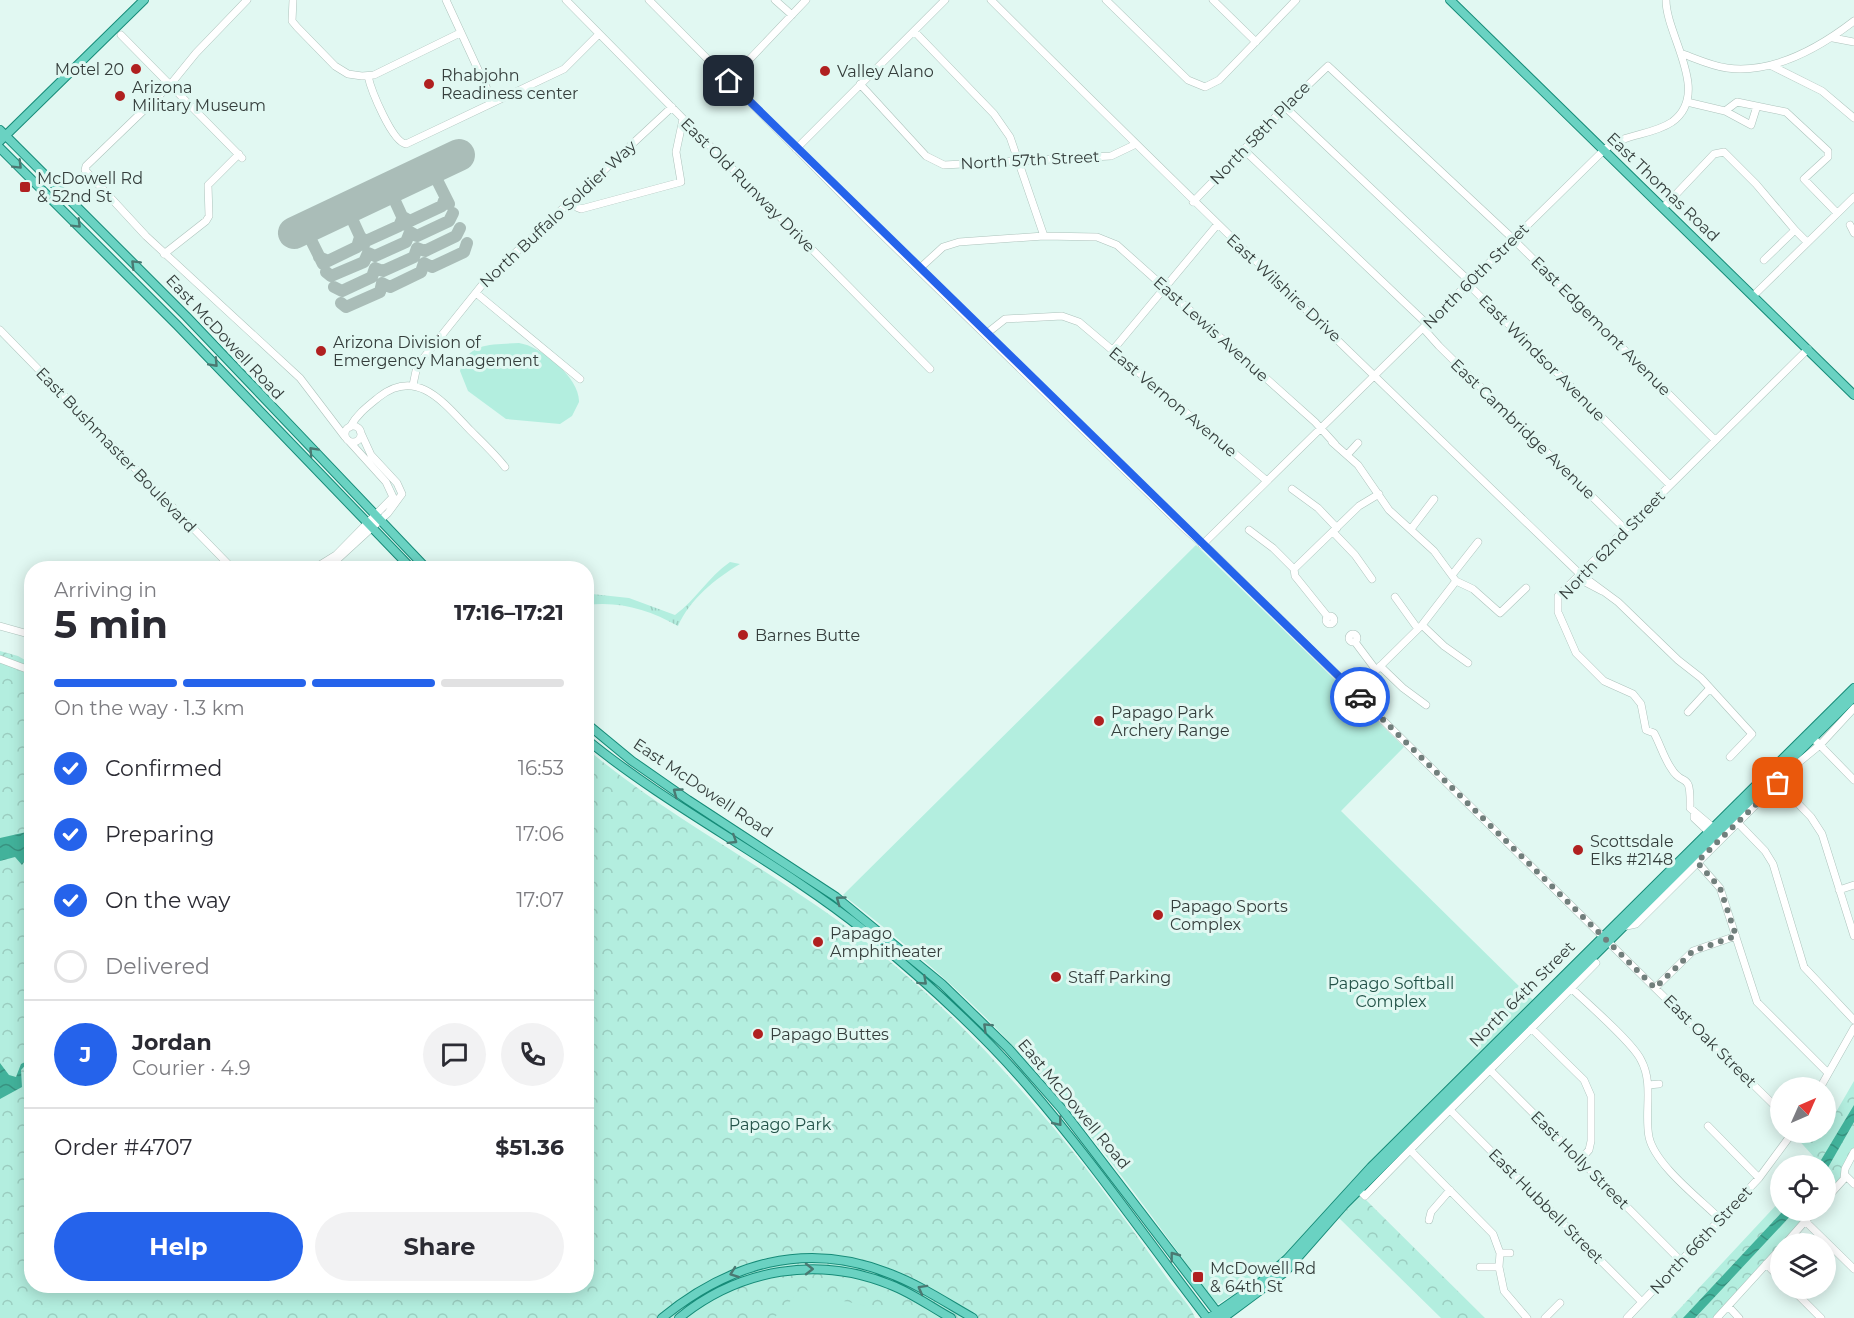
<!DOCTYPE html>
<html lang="en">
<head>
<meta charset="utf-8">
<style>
	body { margin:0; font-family:Montserrat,sans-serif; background:#f2f2f3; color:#2b2b33; height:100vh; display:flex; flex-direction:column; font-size:22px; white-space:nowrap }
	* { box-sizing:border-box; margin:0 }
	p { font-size:20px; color:#7c7c81 }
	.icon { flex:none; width:33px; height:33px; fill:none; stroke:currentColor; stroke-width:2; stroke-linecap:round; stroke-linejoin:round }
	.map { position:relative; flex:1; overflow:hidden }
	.sheet { position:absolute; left:24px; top:561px; width:570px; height:732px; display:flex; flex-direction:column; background:#fff; border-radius:24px; box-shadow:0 3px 15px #0003 }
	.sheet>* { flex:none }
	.needle { width:39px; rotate:45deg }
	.fabs { position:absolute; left:1770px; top:1077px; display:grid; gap:12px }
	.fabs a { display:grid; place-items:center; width:66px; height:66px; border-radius:50%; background:#fff; box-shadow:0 3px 15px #0003; font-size:30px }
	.pin { position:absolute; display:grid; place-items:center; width:51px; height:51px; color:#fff; margin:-26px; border-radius:12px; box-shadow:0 3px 9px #0006 }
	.courier { position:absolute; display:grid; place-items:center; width:60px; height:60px; margin:-30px; border:4px solid #2563eb; border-radius:50%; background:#fff; color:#222; box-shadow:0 2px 8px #0007 }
	.head em { font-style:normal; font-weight:700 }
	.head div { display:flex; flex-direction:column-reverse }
	.head { display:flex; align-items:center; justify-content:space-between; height:102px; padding:0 30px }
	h1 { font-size:39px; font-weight:700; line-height:45px }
	.bar { display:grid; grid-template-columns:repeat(4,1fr); gap:9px 6px; align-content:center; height:72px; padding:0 30px }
	.bar i { height:8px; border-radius:4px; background:#e1e1e2 }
	.bar .on { background:#2563eb }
	.bar p { grid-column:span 4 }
	.line { display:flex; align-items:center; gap:15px; padding:0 30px; border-top:2px solid #e1e1e2 }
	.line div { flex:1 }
	.round { display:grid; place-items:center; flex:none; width:63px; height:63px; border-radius:32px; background:#f2f2f3 }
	ol { padding:0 30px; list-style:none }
	li { display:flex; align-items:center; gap:18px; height:66px }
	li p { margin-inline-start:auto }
	li .icon { padding:6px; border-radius:50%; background:#2563eb; color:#fff; stroke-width:4 }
	li:last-child { color:#7c7c81 }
	li i { width:33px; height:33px; border:3px solid #e1e1e2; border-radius:50% }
	.primary-button { display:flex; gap:12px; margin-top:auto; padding:12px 30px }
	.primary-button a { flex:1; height:69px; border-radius:36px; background:#2563eb; color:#fff; font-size:24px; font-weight:700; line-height:69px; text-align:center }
	.primary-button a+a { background:#f2f2f3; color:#2b2b33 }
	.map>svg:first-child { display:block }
	.grass { fill:url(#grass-tufts) }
	.park { fill:url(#park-crowns) }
	.garden { fill:#b3eedf }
	.water { fill:url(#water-waves) }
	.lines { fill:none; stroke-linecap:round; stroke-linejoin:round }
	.taxiway { stroke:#aabdb8; stroke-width:12 }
	.runway { stroke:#aabdb8; stroke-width:32 }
	.minor-casing { stroke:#adc3bc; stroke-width:8 }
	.major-casing { stroke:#168b78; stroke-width:10 }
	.minor { stroke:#fff; stroke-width:7 }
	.major { stroke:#6ad2c2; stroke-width:8 }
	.oneway { stroke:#4a7972 }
	.done { stroke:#717f7c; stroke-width:6; stroke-dasharray:0 10.8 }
	.route { stroke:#2563eb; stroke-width:8 }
	.poi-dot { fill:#b02020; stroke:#e1f8f2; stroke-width:2 }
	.labels { text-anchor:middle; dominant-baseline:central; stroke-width:6; stroke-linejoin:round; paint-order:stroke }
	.poi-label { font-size:16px; fill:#353e3c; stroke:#e1f8f2; text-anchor:start }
	.street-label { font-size:16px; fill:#353e3c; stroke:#e1f8f2 }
	.park-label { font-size:16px; fill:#245349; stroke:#e1f8f2 }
</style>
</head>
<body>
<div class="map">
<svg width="1854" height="1318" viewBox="0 0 1854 1318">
	<defs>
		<pattern id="grass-tufts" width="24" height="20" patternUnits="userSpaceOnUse" patternTransform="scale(1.5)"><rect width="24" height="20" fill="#b3eedf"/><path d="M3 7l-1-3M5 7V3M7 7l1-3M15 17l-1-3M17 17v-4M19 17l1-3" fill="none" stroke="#9bcdc0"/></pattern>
		<pattern id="park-crowns" width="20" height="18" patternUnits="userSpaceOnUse" patternTransform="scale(1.5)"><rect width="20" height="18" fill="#b3eedf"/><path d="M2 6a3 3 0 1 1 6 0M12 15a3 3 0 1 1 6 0" fill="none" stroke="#9bcdc0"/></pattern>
		<pattern id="water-waves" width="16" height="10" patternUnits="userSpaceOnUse" patternTransform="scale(1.5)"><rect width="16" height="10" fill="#42b29b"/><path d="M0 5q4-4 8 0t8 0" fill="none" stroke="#389280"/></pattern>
	</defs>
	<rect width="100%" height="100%" fill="#e1f8f2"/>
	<path class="grass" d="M 730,562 L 740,564 C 715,579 690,599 678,626 C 649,610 621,601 587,605 L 587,596 L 592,594 L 629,598 L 675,615 C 696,600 708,577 730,562 Z"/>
	<path class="park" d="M 0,651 L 18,656 L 32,664 L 32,1286 L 586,1286 L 587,749 C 664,814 755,861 837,920 C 948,1001 1038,1102 1119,1212 C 1137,1236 1154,1260 1172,1285 C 1180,1295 1191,1307 1195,1318 L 0,1318 Z
		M 1854,1081 L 1854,1152 L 1845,1175 L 1826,1199 L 1826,1166 L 1809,1165 L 1814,1157 L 1793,1134 L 1815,1133 L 1821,1138 Z
		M 1349,1184 L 1364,1198 L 1485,1318 L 1441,1318 L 1340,1219 L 1330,1205 Z
		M 1780,1201 L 1780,1210 L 1815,1211 L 1785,1243 L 1780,1244 L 1780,1249 L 1717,1318 L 1671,1318 Z"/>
	<path class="garden" d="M 519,343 C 541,346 580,378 579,402 L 572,416 L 560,424 L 506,419 L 468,391 L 460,371 C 468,341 493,345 519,343 Z
		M 1196,545 L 1404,747 L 1341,811 L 1533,1000 L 1349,1184 L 1283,1259 L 1263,1276 L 1218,1304 L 1215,1303 C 1145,1207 1075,1108 991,1023 C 945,976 895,936 843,895 Z
		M 803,1288 L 815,1295 L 900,1313 L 906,1318 L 774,1318 Z"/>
	<path class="water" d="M 31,831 L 31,846 L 26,848 L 31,851 L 31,858 L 26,859 L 22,865 L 15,857 L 0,861 L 0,838 Z
		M 31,1059 L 21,1070 L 22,1087 L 0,1099 L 0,1063 L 9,1075 L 16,1077 L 21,1064 Z
		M 1854,1105 L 1854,1122 L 1826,1171 L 1826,1166 L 1818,1165 Z
		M 1783,1211 L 1795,1211 L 1695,1318 L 1683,1318 Z"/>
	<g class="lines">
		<path class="taxiway" d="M 431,168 L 449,204
			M 389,188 L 406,225
			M 347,208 L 364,245
			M 305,228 L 323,264
			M 319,257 L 328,261 L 357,247 L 360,237 L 366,241 L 399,226 L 403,217 L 410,221 L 442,206 L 445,198
			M 326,272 L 331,276 L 364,262 L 368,253 L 375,256 L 406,242 L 410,232 L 417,236 L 449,221 L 453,213
			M 334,287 L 342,291 L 372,277 L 375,268 L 383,271 L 414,257 L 417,248 L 425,251 L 456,236 L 460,228
			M 341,303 L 346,307 L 380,292 L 382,283 L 390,287 L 421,272 L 424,263 L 432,267 L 464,252 L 467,243"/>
		<path class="runway" d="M 294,233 L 459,155"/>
		<g class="minor-casing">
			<path id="minor" d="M 247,0 L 196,53 L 170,85 L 86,166 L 85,170 L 146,236 L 300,378 L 345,437
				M 293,0 L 292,21 L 297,27 L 335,66 L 348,74 L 362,76 L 374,75 L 460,33
				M 446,0 L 493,102
				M 566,0 L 930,369
				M 649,0 L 866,219 L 1185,529 L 1211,551 L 1780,1111
				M 775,0 L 792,15
				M 991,0 C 1185,194 1382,384 1580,574 L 1618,602 L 1678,660 L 1701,678 L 1752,734 L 1730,757
				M 1106,0 L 1188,80 L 1205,87 L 1219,80 L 1296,0
				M 1213,0 L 1256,42
				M 914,31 L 994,114 L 1010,137 L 1044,236
				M 121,35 L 242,158
				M 1833,38 L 1854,42
				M 1683,54 C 1697,59 1712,66 1727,68 C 1773,74 1819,48 1854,21
				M 1772,66 L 1822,91 L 1854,118
				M 368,76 C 371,90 392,142 406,144 L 564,69 L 599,34
				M 729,81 L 806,0
				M 860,84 L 926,156 L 944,165 L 1111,156 L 1134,145
				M 1687,102 L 1725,111 L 1737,102 L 1786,112 L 1828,151 L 1828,157 L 1804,179 L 1837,213
				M 1285,107 L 1465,277 L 1473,289 L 1670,485
				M 1725,111 L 1751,125 L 1757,106
				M 796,149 L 945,0
				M 1243,149 L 1427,324
				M 1193,202 L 1285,107 L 1328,66 L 1509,235 L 1715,440
				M 569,204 L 581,209 L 681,182 L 676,152 L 683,119
				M 1663,208 L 1714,154 L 1724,152 L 1756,184 L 1795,230 L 1764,260
				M 1850,225 L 1854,233
				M 1795,230 L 1807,242
				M 164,254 L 206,221 L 209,216 L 208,185 L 239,154
				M 919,269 L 943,247 L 959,242 L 1044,236 L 1097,237 L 1117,245 L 1315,422 L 1335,444
				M 476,293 L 580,379
				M 1753,296 L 1854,197
				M 1423,328 L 1439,346 L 1625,529
				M 0,330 L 232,568
				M 986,334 L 1005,319 L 1062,316 L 1079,322 L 1267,481
				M 1112,351 L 1217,225
				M 413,385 L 417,366 L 486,280 L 672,107
				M345 434a8 8 0 1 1 16 0a8 8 0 1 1-16 0Z
				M 350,427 C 357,414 368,406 379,397 C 417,367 444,403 470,430 C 482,442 495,454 505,467
				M 1332,442 L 1358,465 L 1389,510 L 1434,551 L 1456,581 L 1473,589 L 1500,613 L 1526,588
				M 1347,455 L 1358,443
				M 1292,489 L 1318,508 L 1337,528
				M 1411,529 L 1434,499
				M 1249,530 L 1273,548 L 1294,569 L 1295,576 L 1328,617
				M 1333,532 L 1355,555 L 1372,579
				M 1202,545 L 1604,150 C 1624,133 1651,136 1672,122 C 1712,93 1666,36 1666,0
				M 315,568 L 336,555 L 393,497 L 386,482 L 348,440
				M 328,568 L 388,513 L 402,494 L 397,483 L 371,455 L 360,431
				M 1294,569 L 1359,506 L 1379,494
				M 1580,574 L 1583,581 L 1602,591
				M 1452,575 L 1478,542
				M 1395,597 L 1418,629
				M1326 620a4 4 0 1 1 8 0a4 4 0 1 1-8 0Z
				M 1422,625 L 1444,646 L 1468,663
				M 0,626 L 32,635
				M1349 638a4 4 0 1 1 8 0a4 4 0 1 1-8 0Z
				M 1355,642 L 1376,670
				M 0,659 L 32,671
				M 1380,666 L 1403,688 L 1426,705
				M 1354,692 L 1422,625 L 1456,581
				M 1688,712 L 1710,688
				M 1813,738 L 1854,780
				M 1778,783 L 1811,817 L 1822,834 L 1854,936
				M 1694,812 L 1694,818 L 1712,835
				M 1738,823 L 1765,851 L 1773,864 L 1804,967 L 1854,1020
				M 1716,830 L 1690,808 C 1691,768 1683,789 1671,768 C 1664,758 1660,744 1654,733 L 1646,730 L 1641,704 L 1633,694 L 1604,681 L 1576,653 L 1558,612 L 1558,596 L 1808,349
				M 1697,862 L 1720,888 L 1757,1002 L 1828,1073
				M 1839,890 L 1854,885
				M 1622,927 L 1636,924 L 1798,763 L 1820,745 L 1854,708
				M 1571,988 C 1587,1003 1633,1043 1641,1060 C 1654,1084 1644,1112 1649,1137 C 1655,1165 1700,1199 1720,1219
				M 1655,988 L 1693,951 L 1736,936
				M 1531,1028 L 1584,1080 L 1591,1096 L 1591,1141 L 1589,1150 L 1580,1160
				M 1481,1061 L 1681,1261
				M 1648,1085 L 1659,1084
				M 1820,1088 L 1854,1028
				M 1450,1110 L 1642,1302
				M 1708,1126 L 1759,1178
				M 1410,1150 L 1493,1234 L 1500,1253 L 1499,1267 L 1504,1291 L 1527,1318
				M 1845,1175 L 1854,1184
				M 1359,1190 L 1365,1196 C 1441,1117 1520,1041 1596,963
				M 1826,1199 L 1844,1179 L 1845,1169 L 1854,1152
				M 1429,1220 L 1431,1212 L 1450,1190
				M 1805,1221 L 1854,1269
				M 1785,1244 L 1815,1210
				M 1500,1253 L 1510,1253
				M 1766,1264 L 1780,1278
				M 1480,1267 L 1499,1267
				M 1791,1288 L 1821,1318
				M 1728,1306 L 1739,1318
				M 1545,1318 L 1560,1303
				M 1627,1318 L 1759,1178 L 1793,1132
				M 1717,1318 L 1780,1249"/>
		</g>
		<g class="major-casing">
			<path id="major" d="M 1450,0 L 1854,395
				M 0,130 L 186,316 L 426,568
				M 0,141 L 144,0
				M 0,148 L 177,325 L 411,568
				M 586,723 L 632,761 L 688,800 L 836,897 L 942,984 L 1008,1048 L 1061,1108 L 1220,1316
				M 586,739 C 674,811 778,861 866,932 C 923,979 979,1029 1027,1085 C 1091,1159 1147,1240 1207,1318
				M 662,1318 C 728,1264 805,1240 888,1273 C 918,1284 945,1302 973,1318
				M 679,1318 C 739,1269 818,1255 891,1285 C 912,1293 931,1307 951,1318
				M 1209,1318 L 1262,1281 L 1287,1259 L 1371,1167 L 1854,688
				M 1223,1318 L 1285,1272 L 1344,1205 L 1854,697"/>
		</g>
		<use href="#minor" class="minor"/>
		<use href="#major" class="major"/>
	</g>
	<defs><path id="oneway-chevron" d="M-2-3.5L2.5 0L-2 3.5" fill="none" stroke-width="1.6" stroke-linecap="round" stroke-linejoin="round" transform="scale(1.5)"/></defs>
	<g class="oneway">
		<use href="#oneway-chevron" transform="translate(18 165) rotate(45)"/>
		<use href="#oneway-chevron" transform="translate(77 224) rotate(45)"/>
		<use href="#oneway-chevron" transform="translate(135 264) rotate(-135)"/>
		<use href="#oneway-chevron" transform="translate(214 363) rotate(47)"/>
		<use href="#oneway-chevron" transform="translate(313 451) rotate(-133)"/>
		<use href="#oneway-chevron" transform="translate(677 792) rotate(-144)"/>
		<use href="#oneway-chevron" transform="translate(733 840) rotate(32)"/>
		<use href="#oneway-chevron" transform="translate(840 900) rotate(-144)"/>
		<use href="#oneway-chevron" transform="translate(923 981) rotate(42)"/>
		<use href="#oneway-chevron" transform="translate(987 1027) rotate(-136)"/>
		<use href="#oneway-chevron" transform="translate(1058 1122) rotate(51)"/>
		<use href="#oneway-chevron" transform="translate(1174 1256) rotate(-127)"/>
		<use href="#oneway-chevron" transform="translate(809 1269)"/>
		<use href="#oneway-chevron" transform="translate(734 1273) rotate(160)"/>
		<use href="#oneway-chevron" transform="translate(922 1289) rotate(-151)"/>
	</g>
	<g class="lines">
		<path class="done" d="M 1360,697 L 1655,988 L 1693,951 L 1736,936 L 1720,888 L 1697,862 L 1778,783"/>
		<path class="route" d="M 729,81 L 1360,697"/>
	</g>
	<g class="poi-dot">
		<circle cx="136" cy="69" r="6"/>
		<circle cx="825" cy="71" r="6"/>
		<circle cx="429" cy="84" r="6"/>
		<circle cx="120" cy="96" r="6"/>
		<rect x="19" y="181" width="12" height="12" rx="3"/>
		<circle cx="321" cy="351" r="6"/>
		<circle cx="743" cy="635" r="6"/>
		<circle cx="1099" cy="721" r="6"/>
		<circle cx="1578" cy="850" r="6"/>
		<circle cx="1158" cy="915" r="6"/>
		<circle cx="818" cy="942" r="6"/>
		<circle cx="1056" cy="977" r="6"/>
		<circle cx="758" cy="1034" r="6"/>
		<rect x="1192" y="1271" width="12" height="12" rx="3"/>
	</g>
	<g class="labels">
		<g class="poi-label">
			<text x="124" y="69" text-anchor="end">Motel 20</text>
			<text x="837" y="71">Valley Alano</text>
			<text x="441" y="75">Rhabjohn<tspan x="441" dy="18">Readiness center</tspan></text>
			<text x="132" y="87">Arizona<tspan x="132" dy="18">Military Museum</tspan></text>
			<text x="37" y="178">McDowell Rd<tspan x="37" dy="18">&amp; 52nd St</tspan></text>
			<text x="333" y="342">Arizona Division of<tspan x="333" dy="18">Emergency Management</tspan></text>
			<text x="755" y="635">Barnes Butte</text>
			<text x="1111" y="712">Papago Park<tspan x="1111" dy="18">Archery Range</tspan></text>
			<text x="1590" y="841">Scottsdale<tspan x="1590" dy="18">Elks #2148</tspan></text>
			<text x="1170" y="906">Papago Sports<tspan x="1170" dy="18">Complex</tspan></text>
			<text x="830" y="933">Papago<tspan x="830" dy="18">Amphitheater</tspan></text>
			<text x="1068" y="977">Staff Parking</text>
			<text x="770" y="1034">Papago Buttes</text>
			<text x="1210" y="1268">McDowell Rd<tspan x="1210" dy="18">&amp; 64th St</tspan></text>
		</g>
		<g class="street-label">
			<text transform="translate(1260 133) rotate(-46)">North 58th Place</text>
			<text transform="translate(1030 160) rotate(-3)">North 57th Street</text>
			<text transform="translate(748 185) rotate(45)">East Old Runway Drive</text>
			<text transform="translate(1663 187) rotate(44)">East Thomas Road</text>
			<text transform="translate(558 214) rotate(-43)">North Buffalo Soldier Way</text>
			<text transform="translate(1476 276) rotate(-45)">North 60th Street</text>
			<text transform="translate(1284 288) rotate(43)">East Wilshire Drive</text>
			<text transform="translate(1601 326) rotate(45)">East Edgemont Avenue</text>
			<text transform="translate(1211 329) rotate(42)">East Lewis Avenue</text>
			<text transform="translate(225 337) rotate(47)">East McDowell Road</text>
			<text transform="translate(1542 358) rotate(45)">East Windsor Avenue</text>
			<text transform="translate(1173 402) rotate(40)">East Vernon Avenue</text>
			<text transform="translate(1523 429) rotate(44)">East Cambridge Avenue</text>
			<text transform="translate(116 450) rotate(46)">East Bushmaster Boulevard</text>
			<text transform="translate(1612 545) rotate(-46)">North 62nd Street</text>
			<text transform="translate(703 788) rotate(34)">East McDowell Road</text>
			<text transform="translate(1522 994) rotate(-45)">North 64th Street</text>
			<text transform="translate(1710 1041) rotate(45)">East Oak Street</text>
			<text transform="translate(1074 1104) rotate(50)">East McDowell Road</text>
			<text transform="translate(1580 1160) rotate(45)">East Holly Street</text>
			<text transform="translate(1546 1206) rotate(45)">East Hubbell Street</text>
			<text transform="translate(1701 1240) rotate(-47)">North 66th Street</text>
		</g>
		<g class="park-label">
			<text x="1391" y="983">Papago Softball<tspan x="1391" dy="18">Complex</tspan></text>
			<text x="780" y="1124">Papago Park</text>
		</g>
	</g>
</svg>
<div class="fabs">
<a><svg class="needle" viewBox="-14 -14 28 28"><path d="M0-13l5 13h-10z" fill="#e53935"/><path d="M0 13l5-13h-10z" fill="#7c7c81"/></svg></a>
<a><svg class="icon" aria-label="locate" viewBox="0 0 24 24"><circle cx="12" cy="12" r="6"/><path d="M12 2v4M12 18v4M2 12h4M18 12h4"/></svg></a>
<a><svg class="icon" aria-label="layers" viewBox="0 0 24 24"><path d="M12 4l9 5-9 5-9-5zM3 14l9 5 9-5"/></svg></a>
</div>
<div class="pin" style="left:1778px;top:783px;background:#ea580c"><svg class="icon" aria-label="bag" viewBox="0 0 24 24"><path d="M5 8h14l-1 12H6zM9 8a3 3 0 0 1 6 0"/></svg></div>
<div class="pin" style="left:729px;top:81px;background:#1f2937"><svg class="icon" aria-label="home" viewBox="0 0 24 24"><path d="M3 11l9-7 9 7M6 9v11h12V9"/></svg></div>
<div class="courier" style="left:1360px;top:697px"><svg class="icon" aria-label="car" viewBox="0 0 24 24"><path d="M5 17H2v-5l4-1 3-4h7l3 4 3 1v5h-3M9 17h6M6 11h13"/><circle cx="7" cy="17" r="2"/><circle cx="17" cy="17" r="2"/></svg></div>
<section class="sheet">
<div class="head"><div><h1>5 min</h1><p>Arriving in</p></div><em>17:16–17:21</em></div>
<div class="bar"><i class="on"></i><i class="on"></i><i class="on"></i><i></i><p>On the way · 1.3 km</p></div>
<ol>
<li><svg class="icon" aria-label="check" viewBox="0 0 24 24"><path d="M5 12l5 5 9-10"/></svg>Confirmed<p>16:53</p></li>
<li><svg class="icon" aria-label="check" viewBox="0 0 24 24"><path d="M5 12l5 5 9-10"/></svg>Preparing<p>17:06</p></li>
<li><svg class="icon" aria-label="check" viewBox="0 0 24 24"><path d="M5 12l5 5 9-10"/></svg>On the way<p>17:07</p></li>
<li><i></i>Delivered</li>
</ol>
<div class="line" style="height:108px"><b class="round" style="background:#2563eb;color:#fff">J</b><div><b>Jordan</b><p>Courier · 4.9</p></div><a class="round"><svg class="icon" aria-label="chat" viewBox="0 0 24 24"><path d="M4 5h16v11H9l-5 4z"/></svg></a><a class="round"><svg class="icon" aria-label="phone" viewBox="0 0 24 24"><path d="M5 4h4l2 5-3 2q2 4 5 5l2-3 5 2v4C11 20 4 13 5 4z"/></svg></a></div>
<div class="line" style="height:78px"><div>Order #4707</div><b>$51.36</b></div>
<div class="primary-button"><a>Help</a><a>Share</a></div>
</section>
</div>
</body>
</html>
